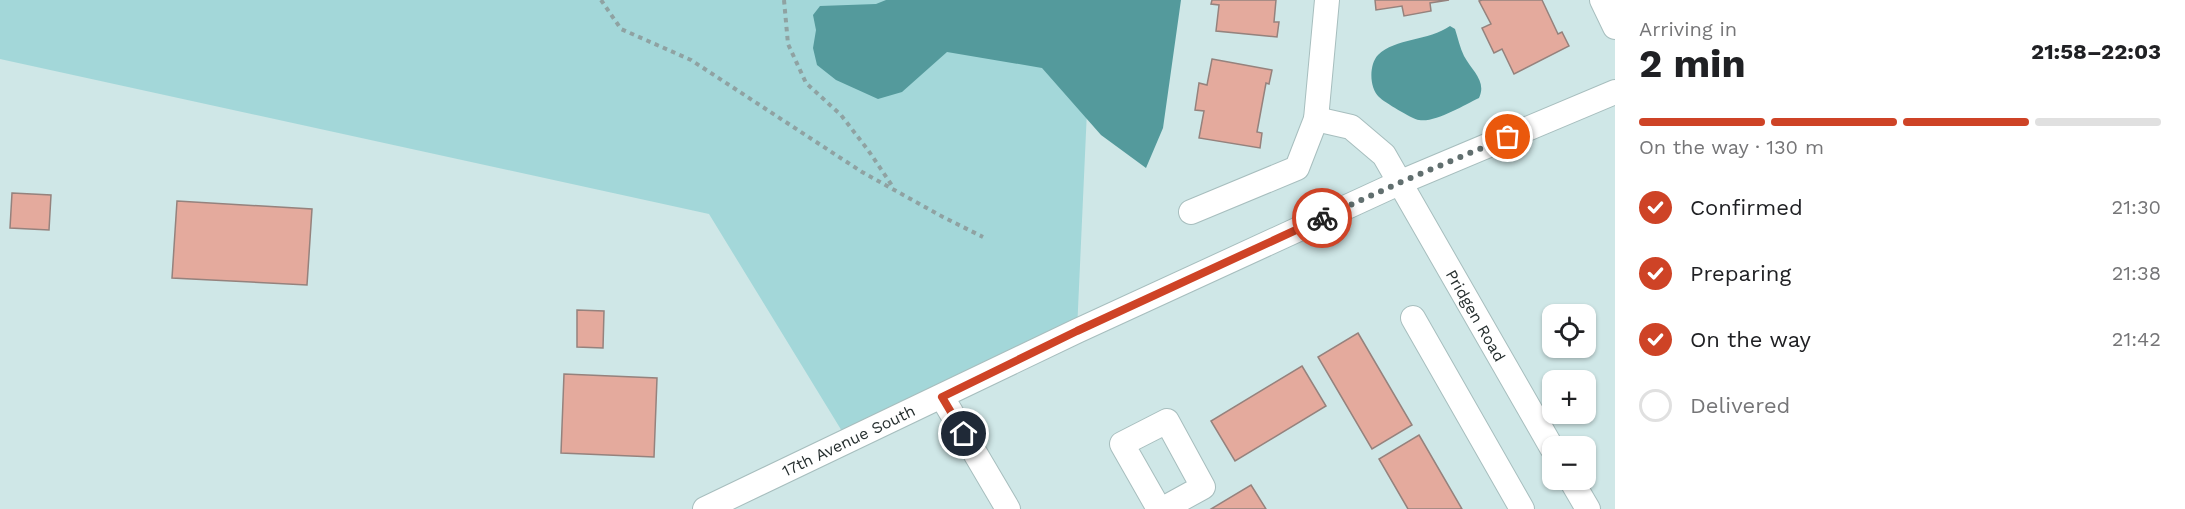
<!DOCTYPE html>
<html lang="en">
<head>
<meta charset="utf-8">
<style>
	body { margin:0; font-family:"Work Sans",sans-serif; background:#f2f2f2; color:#202124; height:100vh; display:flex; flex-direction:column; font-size:22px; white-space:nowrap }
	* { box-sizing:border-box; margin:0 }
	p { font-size:20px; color:#757577 }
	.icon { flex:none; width:33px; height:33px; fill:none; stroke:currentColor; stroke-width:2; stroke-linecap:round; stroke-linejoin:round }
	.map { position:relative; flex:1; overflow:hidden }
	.panel { display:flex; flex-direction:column; background:#fff; width:570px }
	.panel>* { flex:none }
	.fabs { position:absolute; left:1542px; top:304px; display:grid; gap:12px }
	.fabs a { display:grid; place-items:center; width:54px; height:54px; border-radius:12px; background:#fff; box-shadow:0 2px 4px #0004; font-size:30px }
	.pin { position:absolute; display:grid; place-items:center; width:51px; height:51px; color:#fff; margin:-26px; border:3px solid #fff; border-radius:50%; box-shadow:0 2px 6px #0007 }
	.courier { position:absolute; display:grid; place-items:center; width:60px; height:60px; margin:-30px; border:4px solid #ce4326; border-radius:50%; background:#fff; color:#222; box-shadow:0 2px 8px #0007 }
	.summary em { font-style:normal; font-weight:700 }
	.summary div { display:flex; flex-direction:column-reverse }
	.summary { display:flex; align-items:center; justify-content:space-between; height:102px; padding:0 24px }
	h1 { font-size:39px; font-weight:700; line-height:45px }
	.bar { display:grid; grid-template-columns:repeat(4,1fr); gap:9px 6px; align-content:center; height:72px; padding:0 24px }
	.bar i { height:8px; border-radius:4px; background:#e0e0e0 }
	.bar .current { background:#ce4326 }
	.bar p { grid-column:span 4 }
	ol { padding:0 24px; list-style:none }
	li { display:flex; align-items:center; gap:18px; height:66px }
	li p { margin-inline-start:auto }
	li .icon { padding:6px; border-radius:50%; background:#ce4326; color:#fff; stroke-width:4 }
	li:last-child { color:#757577 }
	li i { width:33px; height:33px; border:3px solid #e0e0e0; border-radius:50% }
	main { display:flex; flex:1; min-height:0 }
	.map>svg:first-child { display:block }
	.green { fill:#a3d7d9 }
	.water { fill:#549a9c }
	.building { fill:#e4aa9d; stroke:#95827d; stroke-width:1.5 }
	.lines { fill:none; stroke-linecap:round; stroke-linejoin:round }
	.minor-casing { stroke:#a7bebe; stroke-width:26 }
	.path { stroke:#8fa2a2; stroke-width:4; stroke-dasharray:4.5 4.5; stroke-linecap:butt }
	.minor { stroke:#fff; stroke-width:24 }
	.done { stroke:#616f6f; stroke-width:6; stroke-dasharray:0 10.8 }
	.route { stroke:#ce4326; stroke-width:8 }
	.labels { text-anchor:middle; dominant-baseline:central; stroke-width:6; stroke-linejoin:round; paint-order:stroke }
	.street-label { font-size:16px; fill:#262f2f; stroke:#cfe7e7 }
</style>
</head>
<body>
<main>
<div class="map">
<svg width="1615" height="509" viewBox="0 0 1615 509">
	<rect width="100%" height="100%" fill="#cfe7e7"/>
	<path class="green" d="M 0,0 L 1092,0 L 1077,331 L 848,441 L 709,214 L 0,59 Z"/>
	<path class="water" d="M 886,0 L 1181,0 L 1163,128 L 1146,168 L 1101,135 L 1042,68 L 947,52 L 902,92 L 878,99 L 836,80 L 817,65 L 813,48 L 816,30 L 813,15 L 820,6 L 876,4 Z
		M 1450,26 L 1455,29 C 1458,38 1460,48 1464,56 C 1472,71 1487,81 1479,98 C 1464,105 1435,123 1419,120 C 1412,119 1384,102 1379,97 C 1369,88 1369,64 1378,55 C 1395,38 1429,41 1450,26 Z"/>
	<path class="building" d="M 1212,0 L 1276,0 L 1274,22 L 1279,22 L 1277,37 L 1216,31 L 1219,5 L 1211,4 Z
		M 1375,0 L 1449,0 L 1430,3 L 1431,11 L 1404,16 L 1402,6 L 1376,10 Z
		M 1482,0 L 1542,0 L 1558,34 L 1562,32 L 1569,46 L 1514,74 L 1502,49 L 1494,53 L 1482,28 L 1491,24 L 1479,1 Z
		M 1212,59 L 1272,70 L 1269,84 L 1266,83 L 1257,132 L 1262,133 L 1260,148 L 1199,138 L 1204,111 L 1195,110 L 1199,83 L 1207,85 Z
		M 12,193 L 51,195 L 49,230 L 10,228 Z
		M 177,201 L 312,209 L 307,285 L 172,278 Z
		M 577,310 L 604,311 L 603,348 L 577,347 Z
		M 1358,333 L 1412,425 L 1372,449 L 1318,357 Z
		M 1302,366 L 1326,406 L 1235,461 L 1211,421 Z
		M 564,374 L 657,378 L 654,457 L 561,453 Z
		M 1419,435 L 1462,509 L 1408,509 L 1379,459 Z
		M 1251,485 L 1266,509 L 1211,509 Z"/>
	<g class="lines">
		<g class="minor-casing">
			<g id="minor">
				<path d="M 1602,0 L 1615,27"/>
				<path id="s1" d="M 1316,119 L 1351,127 L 1384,155 L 1552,448"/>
				<path d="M 1191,212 L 1297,168 L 1316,119 L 1327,0"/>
				<path d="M 1413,318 L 1522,509"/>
				<path d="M 942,397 L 1008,509"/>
				<path d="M 1571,480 L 1588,509"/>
				<path id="s2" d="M 705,509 L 1077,331 L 1401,182 L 1615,92"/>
				<path d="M 1159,509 L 1122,444 L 1167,421 L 1203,487 L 1163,509"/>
			</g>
		</g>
		<path class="path" d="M 601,0 L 621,29 L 691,60 L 862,172 L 943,217 L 983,237
			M 784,0 L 788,44 L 806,83 L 841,115 L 868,150 L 893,187"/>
		<use href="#minor" class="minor"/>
	</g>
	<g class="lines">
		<path class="done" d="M 1322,218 L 1401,182 L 1508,137"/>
		<path class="route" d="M 964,434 L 942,397 L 1077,331 L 1322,218"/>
	</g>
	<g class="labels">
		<g class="street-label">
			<text stroke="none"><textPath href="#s1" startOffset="264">Pridgen Road</textPath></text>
			<text stroke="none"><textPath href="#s2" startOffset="159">17th Avenue South</textPath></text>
		</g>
	</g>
</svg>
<div class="fabs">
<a><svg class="icon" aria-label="locate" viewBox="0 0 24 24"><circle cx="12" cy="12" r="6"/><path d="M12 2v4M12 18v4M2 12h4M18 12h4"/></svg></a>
<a>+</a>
<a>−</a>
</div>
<div class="pin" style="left:1508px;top:137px;background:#ea580c"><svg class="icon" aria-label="bag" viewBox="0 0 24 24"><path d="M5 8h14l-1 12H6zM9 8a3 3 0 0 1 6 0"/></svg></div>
<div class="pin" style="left:964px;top:434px;background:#1f2937"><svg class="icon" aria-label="home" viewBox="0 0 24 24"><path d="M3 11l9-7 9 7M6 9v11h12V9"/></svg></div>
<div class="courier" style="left:1322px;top:218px"><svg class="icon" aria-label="bike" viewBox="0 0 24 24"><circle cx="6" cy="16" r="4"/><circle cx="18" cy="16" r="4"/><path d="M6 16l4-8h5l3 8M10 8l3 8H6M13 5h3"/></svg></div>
</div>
<section class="panel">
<div class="summary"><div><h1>2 min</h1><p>Arriving in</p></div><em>21:58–22:03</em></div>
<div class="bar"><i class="current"></i><i class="current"></i><i class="current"></i><i></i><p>On the way · 130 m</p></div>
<ol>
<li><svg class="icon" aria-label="check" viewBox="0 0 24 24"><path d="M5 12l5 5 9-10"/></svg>Confirmed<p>21:30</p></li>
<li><svg class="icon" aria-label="check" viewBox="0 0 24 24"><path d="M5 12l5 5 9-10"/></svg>Preparing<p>21:38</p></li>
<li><svg class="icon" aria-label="check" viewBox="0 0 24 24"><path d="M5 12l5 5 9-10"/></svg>On the way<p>21:42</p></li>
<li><i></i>Delivered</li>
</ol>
</section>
</main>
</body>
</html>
